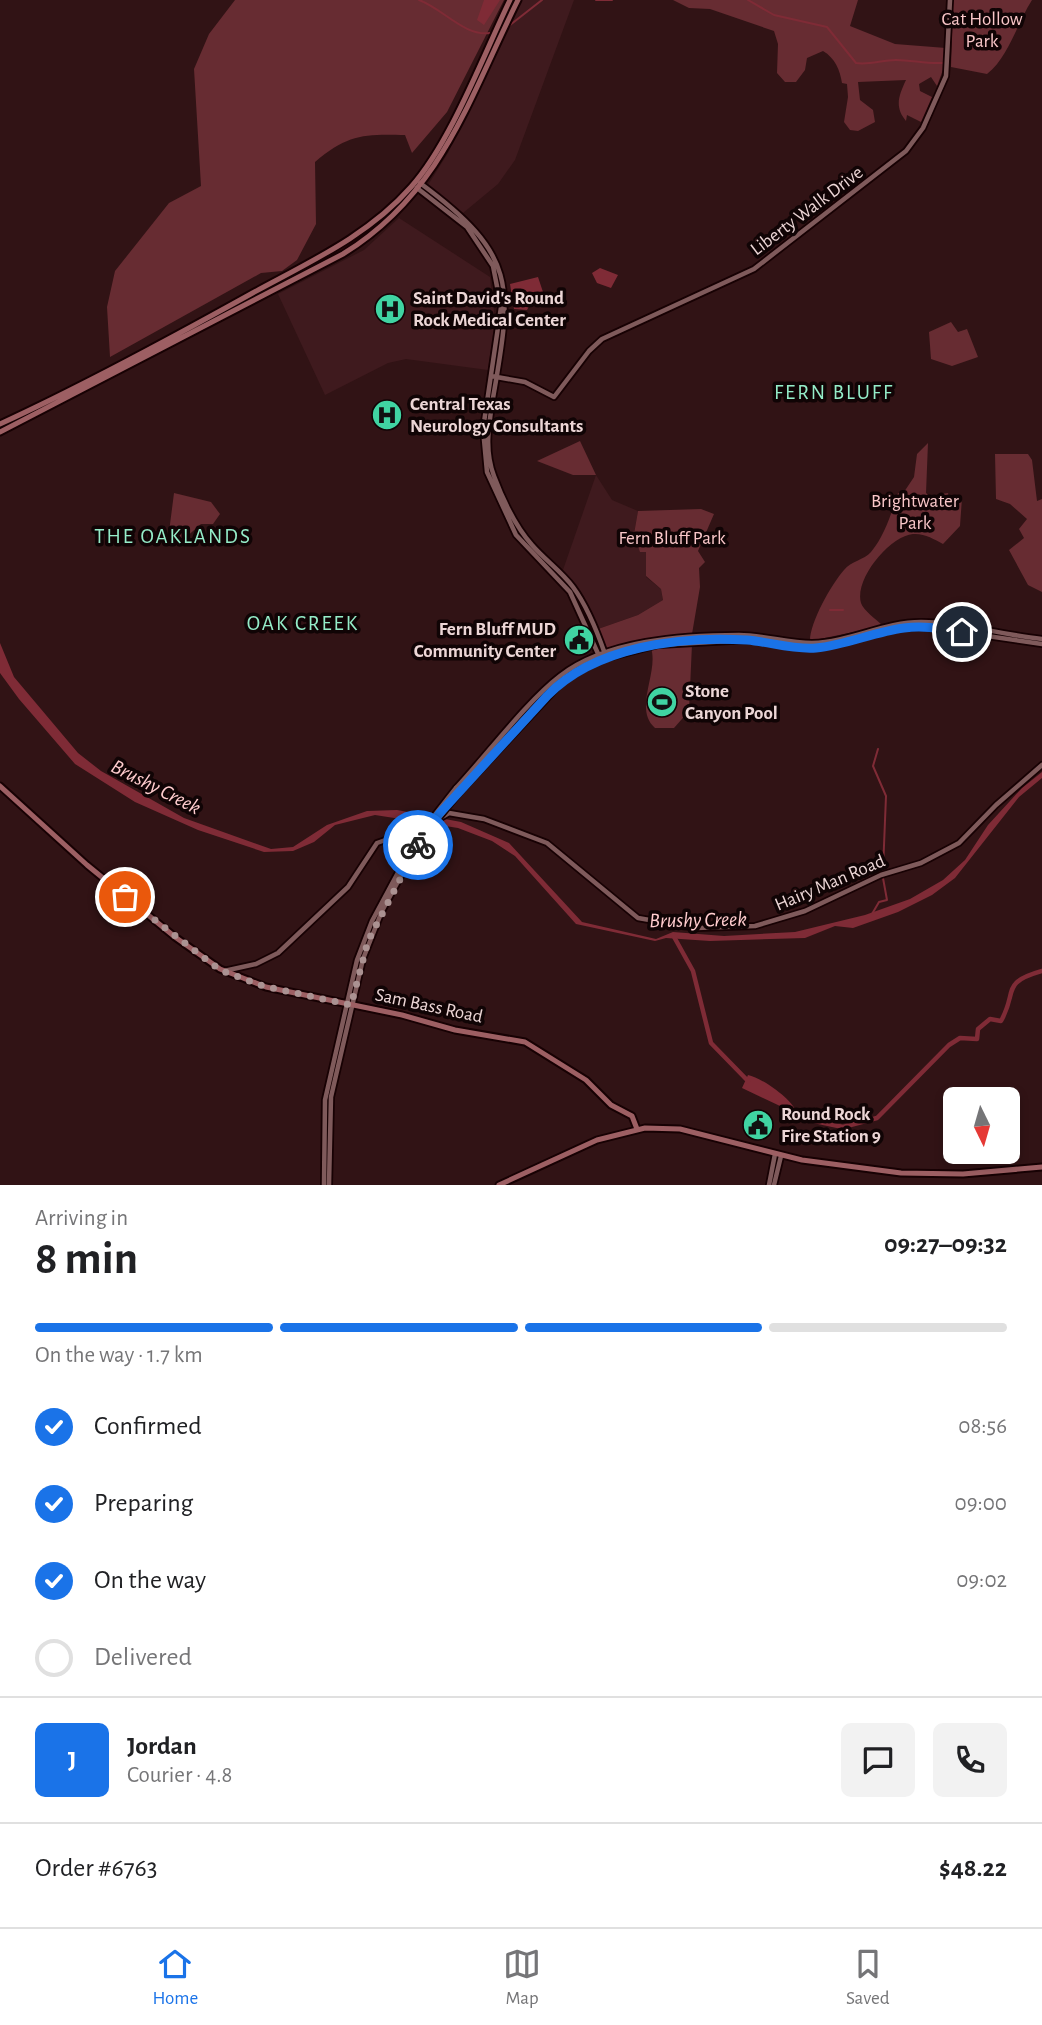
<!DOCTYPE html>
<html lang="en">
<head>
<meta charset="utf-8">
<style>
	body { margin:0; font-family:"Alegreya Sans",sans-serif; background:#f2f2f2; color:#202124; height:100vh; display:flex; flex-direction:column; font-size:26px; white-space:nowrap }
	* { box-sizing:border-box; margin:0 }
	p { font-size:23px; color:#757577 }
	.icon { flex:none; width:38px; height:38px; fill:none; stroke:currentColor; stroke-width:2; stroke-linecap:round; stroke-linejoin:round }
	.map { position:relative; height:1185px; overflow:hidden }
	.details { display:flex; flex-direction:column; background:#fff; flex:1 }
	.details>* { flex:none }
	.needle { width:46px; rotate:175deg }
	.tools { position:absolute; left:943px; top:1087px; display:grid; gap:14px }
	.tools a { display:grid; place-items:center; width:77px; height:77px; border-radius:10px; background:#fff; box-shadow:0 4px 10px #0003; font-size:35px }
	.pin { position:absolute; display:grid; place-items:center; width:60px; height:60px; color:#fff; margin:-30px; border:4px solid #fff; border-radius:50%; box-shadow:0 2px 7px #0007 }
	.courier { position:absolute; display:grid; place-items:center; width:70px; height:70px; margin:-35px; border:5px solid #1a73e8; border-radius:50%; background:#fff; color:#222; box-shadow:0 2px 9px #0007 }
	.summary em { font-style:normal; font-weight:600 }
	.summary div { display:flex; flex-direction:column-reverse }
	.summary { display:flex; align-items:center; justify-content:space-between; height:119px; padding:0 35px }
	h1 { font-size:46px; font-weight:600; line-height:52px }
	.bar { display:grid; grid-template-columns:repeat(4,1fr); gap:10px 7px; align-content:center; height:84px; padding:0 35px }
	.bar i { height:9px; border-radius:5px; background:#e0e0e0 }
	.bar .active { background:#1a73e8 }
	.bar p { grid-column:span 4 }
	.line { display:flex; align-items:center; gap:18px; padding:0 35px; border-top:2px solid #e0e0e0 }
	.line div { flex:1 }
	.round { display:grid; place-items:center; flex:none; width:74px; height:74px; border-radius:10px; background:#f2f2f2 }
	ol { padding:0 35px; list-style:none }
	li { display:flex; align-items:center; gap:21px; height:77px }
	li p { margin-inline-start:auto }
	li .icon { padding:7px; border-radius:50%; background:#1a73e8; color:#fff; stroke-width:4 }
	li:last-child { color:#757577 }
	li i { width:38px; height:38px; border:4px solid #e0e0e0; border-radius:50% }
	.menu { display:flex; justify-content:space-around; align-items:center; height:98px; border-top:2px solid #e0e0e0; background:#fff; font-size:19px; color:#757577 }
	.menu a { display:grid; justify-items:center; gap:4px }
	.menu .active { color:#1a73e8 }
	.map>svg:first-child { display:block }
	.built { fill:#3f1a1e }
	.green { fill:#672c32 }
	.water { fill:#7f2b36 }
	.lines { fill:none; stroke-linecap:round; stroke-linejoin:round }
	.stream { stroke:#7f2b36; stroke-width:2 }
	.river { stroke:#7f2b36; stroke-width:4.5 }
	.tertiary-casing { stroke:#170103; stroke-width:8 }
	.secondary-casing { stroke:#170103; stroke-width:9 }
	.tertiary { stroke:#7f5a5b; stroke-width:4.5 }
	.secondary { stroke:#9d5f63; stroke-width:5 }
	.tertiary-bridge-casing { stroke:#170103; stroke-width:8; stroke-linecap:butt }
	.tertiary-bridge { stroke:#7f5a5b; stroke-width:4.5 }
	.done { stroke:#ab9292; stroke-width:7; stroke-dasharray:0 12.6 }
	.route { stroke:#1a73e8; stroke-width:9 }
	.labels { text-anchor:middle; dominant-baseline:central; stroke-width:7; stroke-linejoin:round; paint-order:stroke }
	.park-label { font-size:19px; fill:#fac7c9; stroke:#100405 }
	.street-label { font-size:19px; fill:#ecd6d6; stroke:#100405 }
	.poi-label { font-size:19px; font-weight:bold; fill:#ecd6d6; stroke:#100405; text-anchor:start }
	.neighbourhood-label { font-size:21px; letter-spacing:2px; fill:#95edc9; stroke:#100405 }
	.water-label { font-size:21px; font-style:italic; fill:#ffccce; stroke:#100405 }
</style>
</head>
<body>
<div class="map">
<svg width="1042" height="1185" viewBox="0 0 1042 1185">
	<rect width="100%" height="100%" fill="#311315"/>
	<path class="built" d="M 522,0 L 574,0 L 515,160 L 498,184 L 463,213 L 428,185 L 448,153 Z
		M 399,218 L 490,277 L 495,320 L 488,370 L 406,359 L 388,363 L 325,395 L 278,294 L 364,250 Z
		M 596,475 L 612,500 L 638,511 L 634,534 L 646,552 L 646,577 L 661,589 L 663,600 L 638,615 L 598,629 L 580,592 L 563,570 Z"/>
	<path class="green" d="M 235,0 L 504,0 L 447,112 L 412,153 L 405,135 C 364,134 348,134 315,162 L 316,224 L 297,260 L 282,271 L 261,273 L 110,357 L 107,307 L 115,271 L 169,203 L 201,186 L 194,69 L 209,34 Z
		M 673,0 L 858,0 L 850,26 L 895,44 L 946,48 L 944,67 L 937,86 L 931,77 L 919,84 L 920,91 L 932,97 L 921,122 L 907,115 L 906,121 C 894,107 899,95 906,80 L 858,82 L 860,100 L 873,110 L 875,122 L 858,131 L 850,130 L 844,122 L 848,97 L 847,84 L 842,83 C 840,70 835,58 823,51 L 807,58 L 805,70 L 796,82 L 785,82 L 777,73 L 778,44 L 774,31 L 710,9 L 689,8 Z
		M 953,0 L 1032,0 C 1017,23 1009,57 987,74 L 951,67 Z
		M 951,322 L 958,332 L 967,329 L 978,357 L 952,366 L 931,359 L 929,332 Z
		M 580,441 L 596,475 L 573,475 L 537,461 Z
		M 928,443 L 926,493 L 937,503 L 942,494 L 948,493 L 951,505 L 962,498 L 960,526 L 943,544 C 934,539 924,533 913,534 C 890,536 854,579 861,603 C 863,610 877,620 883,626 L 810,641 C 810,622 831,585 844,570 C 851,561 864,560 871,552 C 885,535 891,514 898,493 L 902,495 L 914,477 L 917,454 Z
		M 995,454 L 1028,454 L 1032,460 L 1037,501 L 1042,499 L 1042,592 L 1028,585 L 1009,550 L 1024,538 L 1019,529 L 1027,519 L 1010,504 L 996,499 Z
		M 174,493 L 211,502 L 220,514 L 213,524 L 201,524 L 184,539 L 168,540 Z
		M 701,509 L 714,514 L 698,551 L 705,562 L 699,568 L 700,587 L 692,634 L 652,638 L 608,650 L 598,629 L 638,615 L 663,600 L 661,589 L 646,576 L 646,552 L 640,552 L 634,534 L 638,511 Z
		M 692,644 L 689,711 L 674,728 L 655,728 C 633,709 659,672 651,648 Z"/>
	<path class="water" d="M 484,0 L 500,0 L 484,25 L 477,20 Z
		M 600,268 L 618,275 L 611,288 L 597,283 L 592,273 Z
		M 538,277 L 543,292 L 534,297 L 527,310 L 514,309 L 510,284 Z
		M 0,643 L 14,677 L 78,753 L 101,771 L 184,818 L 271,849 L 293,847 L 327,825 L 367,811 L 397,810 L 461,822 L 509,843 L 582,922 L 656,939 L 673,932 L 724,936 L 795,932 L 865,915 L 910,899 L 943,880 L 965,860 L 988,825 L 1022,788 L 1042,772 L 1042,778 L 1019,797 L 955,878 L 932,895 L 898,912 L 853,928 L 835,926 L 805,938 L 710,941 L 666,938 L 655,941 L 576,924 L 515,856 L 492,841 L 458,828 L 375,815 L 335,825 L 314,842 L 293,851 L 264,852 L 198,830 L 135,802 L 75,764 L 19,699 L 0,673 Z
		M 748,1075 C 762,1078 794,1100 797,1114 L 742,1088 Z"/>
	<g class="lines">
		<path class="stream" d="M 419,0 C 442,8 465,37 490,33
			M 596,0 L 612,0
			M 748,0 L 774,15 L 827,27 L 856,63 C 870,65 882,60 896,60 C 912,60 926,64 942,63
			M 510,25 L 542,0
			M 830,610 L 843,610
			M 878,749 L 873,766 L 886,796 L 883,870
			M 872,914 L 879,902 L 887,900 L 883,878"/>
		<path class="river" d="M 673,935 L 693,971 L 711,1043 L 748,1081
			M 792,1110 L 810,1120 L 843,1127 L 877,1118 L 949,1045 L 960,1038 L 977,1039 L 978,1029 L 990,1019 L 1001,1021 C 1018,991 1000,983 1042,971"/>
		<g class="tertiary-casing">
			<path id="tertiary" d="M 420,183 C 517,255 513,284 493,398 C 489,424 484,450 494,476 C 503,500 515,526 532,545 C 545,560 561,571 573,587 C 587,606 597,631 605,654
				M 417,188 L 467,227 L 493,266 L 501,307 L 483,429 L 487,472 L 516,535 L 570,592 L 600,658
				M 491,376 L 525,382 L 554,397 L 589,351 L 602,339 L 754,269 L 906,151 L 923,128 L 946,76 L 950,0
				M 456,788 C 487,755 526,702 560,676 C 606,640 683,635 739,635 C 763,635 788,643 812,643 C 850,642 884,622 921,622 C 961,622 1002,635 1042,639
				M 460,792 L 565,679 L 600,660 L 658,645 L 748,640 L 813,648 L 901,628 L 926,627 L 1042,644
				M 224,971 L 256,964 L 278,953 L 348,887 L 377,843 L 428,825 L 449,813 L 484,819 L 547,843 L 638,918 L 696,928 L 755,926 L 805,911 L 881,875 L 921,863 L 959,843 L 996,805 L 1042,765
				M 324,1185 L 325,1100 L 357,960 L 372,921 L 416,839
				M 329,1185 L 331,1097 L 363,959 L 382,911 L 420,841
				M 769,1185 L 775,1154
				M 774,1185 L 781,1156"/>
		</g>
		<g class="secondary-casing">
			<path id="secondary" d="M 0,424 C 85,385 168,340 249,295 C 307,263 367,237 411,187 C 451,142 483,56 510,0
				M 0,432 L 343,254 C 442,193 469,98 518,0
				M 0,786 L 87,865 L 175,937 L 220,969 L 266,987 L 402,1015 L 455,1030 L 525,1042 L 586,1080 L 611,1105 L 632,1116 L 637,1129
				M 499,1185 L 597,1140 L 645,1128 L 680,1129 L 802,1160 L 901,1173 L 963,1174 L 1042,1167"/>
		</g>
		<use href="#tertiary" class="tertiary"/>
		<use href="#secondary" class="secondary"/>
		<g class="tertiary-bridge-casing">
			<path id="tertiary-bridge" d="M 416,839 L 456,788
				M 420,841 L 460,792"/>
		</g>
		<use href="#tertiary-bridge" class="tertiary-bridge"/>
	</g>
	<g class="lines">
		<path class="done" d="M 125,897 L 220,970 L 263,986 L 351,1005 L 368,941 L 418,845"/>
		<path class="route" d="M 418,845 L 439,814 L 547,696 C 595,646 681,636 747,640 C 770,642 793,650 816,648 C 846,645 874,632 904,628 C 924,625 943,629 962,632"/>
	</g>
	<defs>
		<g id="hospital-disc" transform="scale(1.575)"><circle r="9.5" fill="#40d4a2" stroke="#100405"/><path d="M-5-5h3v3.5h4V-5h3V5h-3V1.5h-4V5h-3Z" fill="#111"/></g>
		<g id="civic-disc" transform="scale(1.575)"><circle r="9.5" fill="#40d4a2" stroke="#100405"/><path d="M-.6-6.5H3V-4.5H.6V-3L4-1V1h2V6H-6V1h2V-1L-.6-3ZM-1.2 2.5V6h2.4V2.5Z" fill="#111"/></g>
		<g id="stadium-disc" transform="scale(1.575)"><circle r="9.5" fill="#40d4a2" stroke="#100405"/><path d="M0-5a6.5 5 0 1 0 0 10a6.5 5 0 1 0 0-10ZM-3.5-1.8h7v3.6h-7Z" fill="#111"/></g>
	</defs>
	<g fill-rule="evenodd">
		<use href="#hospital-disc" x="390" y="309"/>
		<use href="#hospital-disc" x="387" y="415"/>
		<use href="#civic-disc" x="579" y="640"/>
		<use href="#stadium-disc" x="662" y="702"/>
		<use href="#civic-disc" x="758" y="1125"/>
	</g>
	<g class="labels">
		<g class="park-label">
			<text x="982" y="19">Cat Hollow<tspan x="982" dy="22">Park</tspan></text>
			<text x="915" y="501">Brightwater<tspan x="915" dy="22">Park</tspan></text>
			<text x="672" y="538">Fern Bluff Park</text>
		</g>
		<g class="street-label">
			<text transform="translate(807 211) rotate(-37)">Liberty Walk Drive</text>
			<text transform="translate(830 883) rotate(-23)">Hairy Man Road</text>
			<text transform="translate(429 1006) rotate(12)">Sam Bass Road</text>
		</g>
		<g class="poi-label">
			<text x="413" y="298">Saint David's Round<tspan x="413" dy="22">Rock Medical Center</tspan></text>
			<text x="410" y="404">Central Texas<tspan x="410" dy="22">Neurology Consultants</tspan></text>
			<text x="556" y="629" text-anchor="end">Fern Bluff MUD<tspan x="556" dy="22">Community Center</tspan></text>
			<text x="685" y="691">Stone<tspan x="685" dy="22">Canyon Pool</tspan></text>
			<text x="781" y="1114">Round Rock<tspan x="781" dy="22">Fire Station 9</tspan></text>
		</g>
		<g class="neighbourhood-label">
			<text x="834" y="392">FERN BLUFF</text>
			<text x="173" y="536">THE OAKLANDS</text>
			<text x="303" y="623">OAK CREEK</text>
		</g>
		<g class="water-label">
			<text transform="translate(156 787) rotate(27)">Brushy Creek</text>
			<text transform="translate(698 920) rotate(-1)">Brushy Creek</text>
		</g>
	</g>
</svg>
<div class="tools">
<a><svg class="needle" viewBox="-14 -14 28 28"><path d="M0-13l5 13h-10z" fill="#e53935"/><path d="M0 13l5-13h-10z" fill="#757577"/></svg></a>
</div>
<div class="pin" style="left:125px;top:897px;background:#ea580c"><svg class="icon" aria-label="bag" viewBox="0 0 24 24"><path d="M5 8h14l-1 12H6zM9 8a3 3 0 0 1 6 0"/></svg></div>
<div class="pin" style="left:962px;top:632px;background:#1f2937"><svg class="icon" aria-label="home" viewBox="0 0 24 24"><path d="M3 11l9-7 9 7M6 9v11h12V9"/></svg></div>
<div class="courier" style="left:418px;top:845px"><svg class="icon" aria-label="bike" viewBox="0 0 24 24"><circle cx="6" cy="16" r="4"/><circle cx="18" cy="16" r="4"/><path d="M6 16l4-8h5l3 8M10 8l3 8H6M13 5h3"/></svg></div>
</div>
<section class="details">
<div class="summary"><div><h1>8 min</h1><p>Arriving in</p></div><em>09:27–09:32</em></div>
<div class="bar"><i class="active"></i><i class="active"></i><i class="active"></i><i></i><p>On the way · 1.7 km</p></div>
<ol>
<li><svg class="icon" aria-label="check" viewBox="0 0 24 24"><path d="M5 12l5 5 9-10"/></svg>Confirmed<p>08:56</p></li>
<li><svg class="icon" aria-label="check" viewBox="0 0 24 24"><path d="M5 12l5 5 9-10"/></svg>Preparing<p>09:00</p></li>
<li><svg class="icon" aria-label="check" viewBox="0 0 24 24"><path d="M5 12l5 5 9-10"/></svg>On the way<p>09:02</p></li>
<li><i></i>Delivered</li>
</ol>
<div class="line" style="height:126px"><b class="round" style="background:#1a73e8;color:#fff">J</b><div><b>Jordan</b><p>Courier · 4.8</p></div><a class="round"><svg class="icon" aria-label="chat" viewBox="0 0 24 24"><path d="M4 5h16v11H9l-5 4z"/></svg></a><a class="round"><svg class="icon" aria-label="phone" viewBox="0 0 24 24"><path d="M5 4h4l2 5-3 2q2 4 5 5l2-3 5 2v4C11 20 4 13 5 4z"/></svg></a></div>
<div class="line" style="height:91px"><div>Order #6763</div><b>$48.22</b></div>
</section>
<nav class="menu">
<a class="active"><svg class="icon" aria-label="home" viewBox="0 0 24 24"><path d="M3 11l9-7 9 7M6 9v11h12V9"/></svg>Home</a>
<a><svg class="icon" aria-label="map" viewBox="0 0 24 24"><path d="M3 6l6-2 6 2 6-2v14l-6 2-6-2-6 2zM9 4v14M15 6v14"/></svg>Map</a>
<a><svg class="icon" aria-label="saved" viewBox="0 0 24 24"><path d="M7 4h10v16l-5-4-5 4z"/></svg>Saved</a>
</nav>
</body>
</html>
